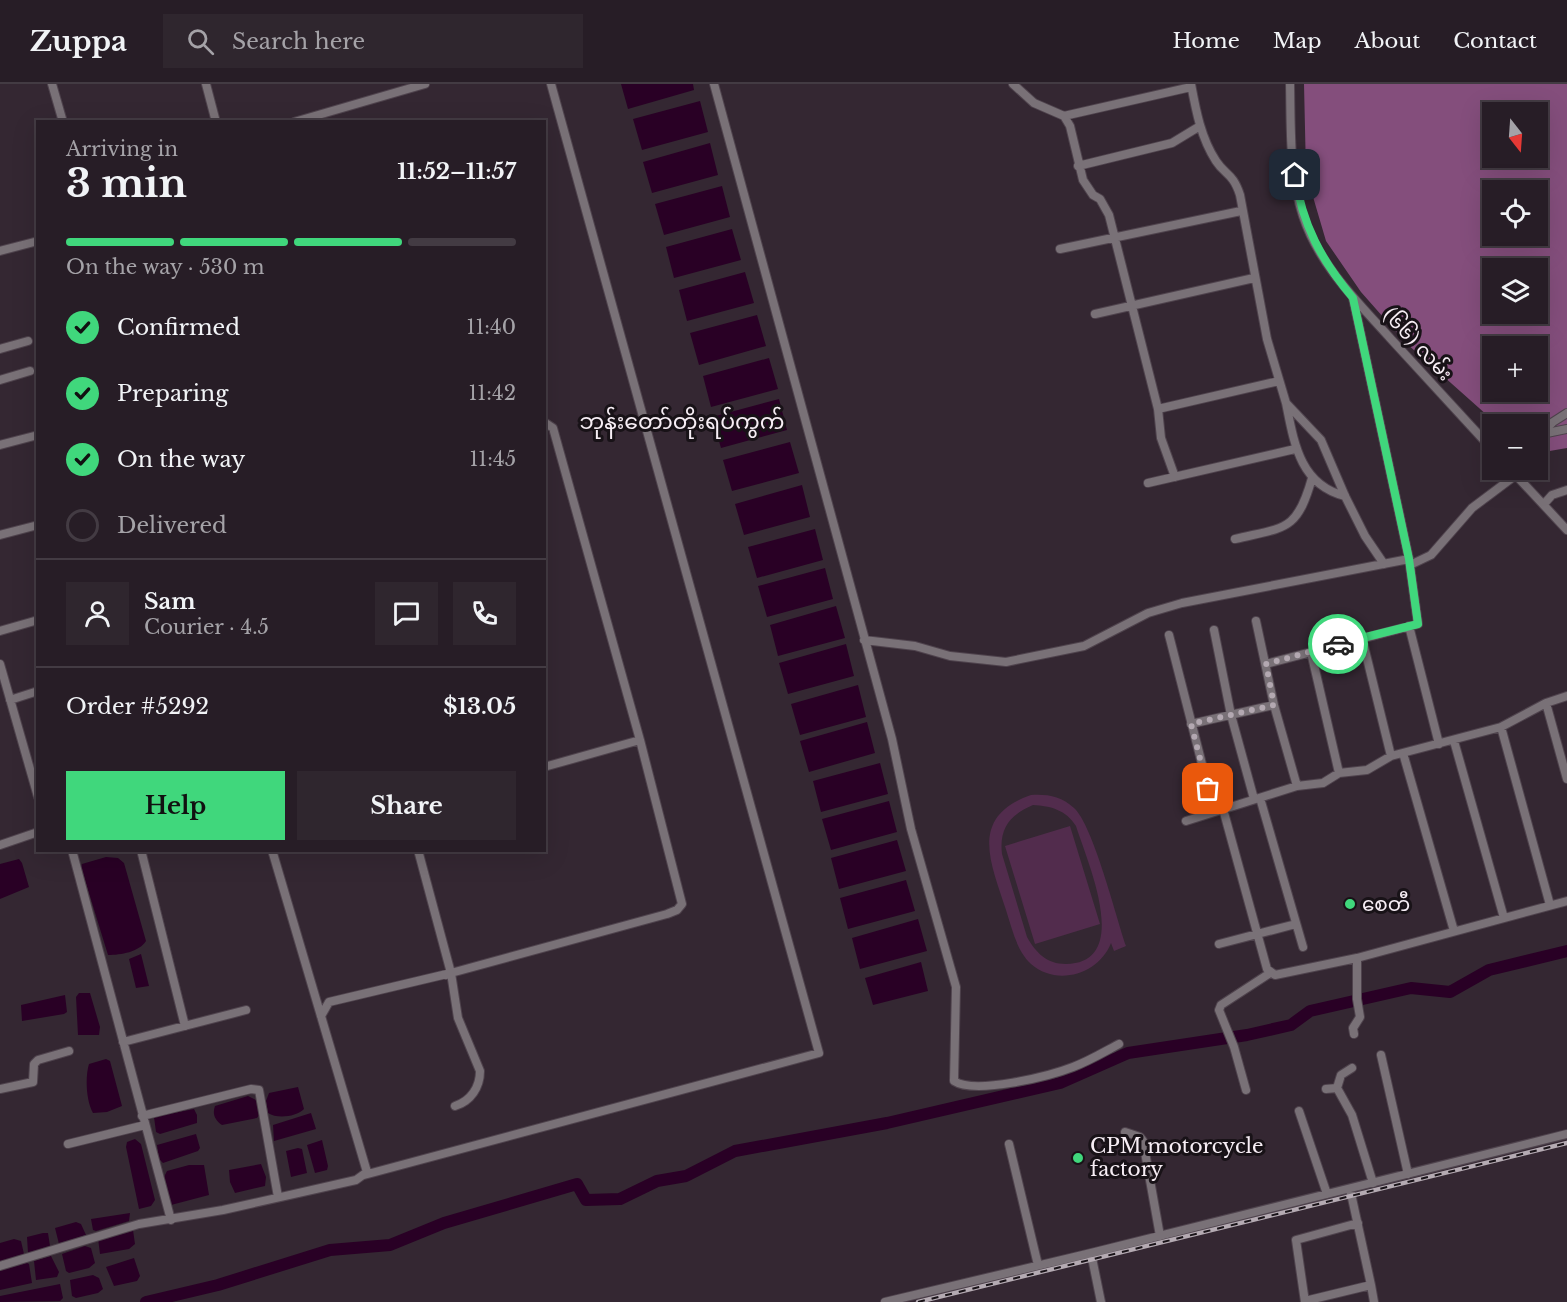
<!DOCTYPE html>
<html lang="en">
<head>
<meta charset="utf-8">
<style>
	body { margin:0; font-family:"Libre Baskerville","Noto Sans Myanmar",serif; background:#2f262e; color:#f1f3f6; height:100vh; display:flex; flex-direction:column; font-size:22px; white-space:nowrap }
	* { box-sizing:border-box; margin:0 }
	p { font-size:20px; color:#a4a2a7 }
	.icon { flex:none; width:33px; height:33px; fill:none; stroke:currentColor; stroke-width:2; stroke-linecap:round; stroke-linejoin:round }
	.map { position:relative; flex:1; overflow:hidden }
	.panel { position:absolute; left:36px; top:36px; width:510px; height:732px; display:flex; flex-direction:column; background:#271d26; border-radius:0px; box-shadow:0 6px 24px #0002,0 0 0 2px #433b43 }
	.panel>* { flex:none }
	.needle { width:39px; rotate:163deg }
	.tools { position:absolute; left:1482px; top:18px; display:grid; gap:12px }
	.tools a { display:grid; place-items:center; width:66px; height:66px; border-radius:0px; background:#271d26; box-shadow:0 6px 24px #0002,0 0 0 2px #433b43; font-size:30px }
	.pin { position:absolute; display:grid; place-items:center; width:51px; height:51px; color:#fff; margin:-26px; border-radius:12px; box-shadow:0 3px 9px #0006 }
	.courier { position:absolute; display:grid; place-items:center; width:60px; height:60px; margin:-30px; border:4px solid #40d77c; border-radius:50%; background:#fff; color:#222; box-shadow:0 2px 8px #0007 }
	.overview em { font-style:normal; font-weight:800 }
	.overview div { display:flex; flex-direction:column-reverse }
	.overview { display:flex; align-items:center; justify-content:space-between; height:102px; padding:0 30px }
	h1 { font-size:39px; font-weight:800; line-height:45px }
	.bar { display:grid; grid-template-columns:repeat(4,1fr); gap:9px 6px; align-content:center; height:72px; padding:0 30px }
	.bar i { height:8px; border-radius:4px; background:#433b43 }
	.bar .current { background:#40d77c }
	.bar p { grid-column:span 4 }
	.line { display:flex; align-items:center; gap:15px; padding:0 30px; border-top:2px solid #433b43 }
	.line div { flex:1 }
	.round { display:grid; place-items:center; flex:none; width:63px; height:63px; border-radius:0px; background:#2f262e }
	ol { padding:0 30px; list-style:none }
	li { display:flex; align-items:center; gap:18px; height:66px }
	li p { margin-inline-start:auto }
	li .icon { padding:6px; border-radius:50%; background:#40d77c; color:#111; stroke-width:4 }
	li:last-child { color:#a4a2a7 }
	li i { width:33px; height:33px; border:3px solid #433b43; border-radius:50% }
	.action { display:flex; gap:12px; margin-top:auto; padding:12px 30px }
	.action a { flex:1; height:69px; border-radius:0px; background:#40d77c; color:#111; font-size:24px; font-weight:800; line-height:69px; text-align:center }
	.action a+a { background:#2f262e; color:#f1f3f6 }
	header { display:flex; align-items:center; gap:36px; box-sizing:border-box; height:84px; padding:0 30px; background:#271d26; border-bottom:2px solid #433b43 }
	header strong { font-size:28px }
	nav { display:flex; gap:33px; margin-inline-start:auto; font-size:21px }
	.search { width:420px; height:54px; background:#2f262e; display:flex; align-items:center; gap:15px; box-sizing:border-box; padding:0 21px; border-radius:0px; color:#a4a2a7; font-size:22px }
	.map>svg:first-child { display:block }
	.green { fill:#522c4d; fill-rule:evenodd }
	.forest { fill:#844e7c; fill-rule:evenodd }
	.water { fill:#290025 }
	.lines { fill:none; stroke-linecap:round; stroke-linejoin:round }
	.river { stroke:#290025; stroke-width:12 }
	.minor-casing { stroke:#4f434d; stroke-width:10 }
	.minor { stroke:#797177; stroke-width:8 }
	.rail-casing { stroke:#b4aab2; stroke-width:4.5 }
	.rail { stroke:#181217; stroke-width:2; stroke-dasharray:7; stroke-linecap:butt }
	.done { stroke:#b3a8b1; stroke-width:6; stroke-dasharray:0 10.8 }
	.route { stroke:#40d77c; stroke-width:8 }
	.poi-dot { fill:#40d77c; stroke:#181217; stroke-width:2 }
	.labels { text-anchor:middle; dominant-baseline:central; stroke-width:6; stroke-linejoin:round; paint-order:stroke }
	.street-label { font-size:20px; fill:#f7eef5; stroke:#181217 }
	.poi-label { font-size:20px; fill:#f7eef5; stroke:#181217; text-anchor:start }
	.quarter-label { font-size:22px; fill:#f7eef5; stroke:#181217 }
</style>
</head>
<body>
<header>
<strong>Zuppa</strong>
<div class="search"><svg class="icon" aria-label="search" viewBox="0 0 24 24"><circle cx="10" cy="10" r="6"/><path d="M15 15l6 6"/></svg>Search here</div>
<nav><a>Home</a><a>Map</a><a>About</a><a>Contact</a></nav>
</header>
<div class="map">
<svg width="1567" height="1218" viewBox="0 0 1567 1218">
	<rect width="100%" height="100%" fill="#342732"/>
	<path class="green" d="M 1031,711 C 1047,710 1061,712 1074,724 C 1093,741 1116,833 1126,862 L 1114,867 L 1111,859 C 1099,890 1057,903 1031,880 C 1016,866 1012,844 1006,826 C 991,779 968,733 1031,711 ZM 1033,721 C 1051,722 1066,726 1076,742 C 1086,775 1134,879 1066,880 C 1047,880 1036,869 1027,853 L 1002,770 C 999,744 1010,731 1033,721 Z
		M 1070,742 L 1100,840 L 1035,860 L 1005,762 Z"/>
	<path class="forest" d="M 1304,0 L 1567,0 L 1567,364 L 1538,369 L 1538,340 L 1497,340 L 1406,259 L 1361,208 L 1326,157 L 1306,89 ZM 1492,28 L 1538,28 L 1538,74 L 1492,74 ZM 1492,106 L 1538,106 L 1538,152 L 1492,152 ZM 1492,184 L 1538,184 L 1538,230 L 1492,230 ZM 1492,262 L 1538,262 L 1538,308 L 1492,308 Z"/>
	<path class="water" d="M 621,0 L 693,0 L 694,6 L 628,25 Z
		M 700,17 L 708,48 L 642,66 L 633,35 Z
		M 710,59 L 718,91 L 652,109 L 643,78 Z
		M 722,102 L 730,133 L 664,151 L 655,120 Z
		M 732,145 L 741,176 L 674,194 L 666,163 Z
		M 745,188 L 754,219 L 687,237 L 679,206 Z
		M 757,231 L 766,262 L 699,281 L 690,249 Z
		M 769,274 L 778,305 L 711,323 L 703,292 Z
		M 779,315 L 787,346 L 721,364 L 712,333 Z
		M 790,358 L 799,389 L 732,407 L 723,376 Z
		M 802,401 L 810,433 L 744,451 L 735,420 Z
		M 815,445 L 823,476 L 757,494 L 748,463 Z
		M 825,484 L 833,515 L 767,533 L 758,502 Z
		M 836,522 L 845,554 L 778,572 L 770,541 Z
		M 846,560 L 854,592 L 788,610 L 779,579 Z
		M 858,601 L 866,633 L 800,651 L 791,620 Z
		M 867,638 L 875,669 L 809,688 L 800,657 Z
		M 880,679 L 888,710 L 821,728 L 813,697 Z
		M 889,717 L 897,748 L 831,766 L 822,735 Z
		M 897,756 L 906,787 L 839,805 L 831,774 Z
		M 106,773 L 118,774 L 124,779 L 146,857 C 139,868 121,871 108,871 L 81,783 L 82,780 Z
		M 19,775 L 22,779 L 29,803 L 0,815 L 0,780 Z
		M 906,796 L 915,827 L 848,845 L 840,814 Z
		M 918,835 L 927,867 L 860,885 L 852,854 Z
		M 141,870 L 149,902 L 136,904 L 129,875 Z
		M 921,878 L 928,907 L 873,921 L 865,894 Z
		M 79,909 L 90,909 L 100,943 L 99,951 L 78,951 L 76,913 Z
		M 65,911 L 67,928 L 64,930 L 22,937 L 21,921 Z
		M 106,975 L 110,977 L 122,1022 L 107,1028 L 93,1029 C 86,1017 85,993 89,980 Z
		M 298,1003 L 304,1025 C 296,1033 277,1035 268,1029 L 266,1017 L 269,1009 Z
		M 248,1012 L 256,1016 L 260,1030 L 257,1034 L 222,1041 C 215,1036 212,1030 215,1022 Z
		M 194,1025 L 197,1031 L 197,1039 L 160,1050 L 156,1048 L 154,1033 Z
		M 311,1029 L 316,1045 L 274,1057 L 273,1041 Z
		M 196,1050 L 200,1064 L 198,1067 L 163,1079 L 159,1075 L 157,1061 Z
		M 135,1055 L 141,1060 L 155,1116 L 151,1122 L 139,1125 L 126,1063 L 127,1058 Z
		M 322,1056 L 328,1082 L 327,1086 L 315,1089 L 307,1061 Z
		M 298,1064 L 302,1065 L 307,1089 L 291,1093 L 286,1067 Z
		M 261,1080 L 266,1093 L 265,1102 L 235,1109 L 230,1098 L 229,1086 Z
		M 189,1081 L 204,1081 L 209,1111 L 171,1121 L 164,1093 L 167,1087 Z
		M 130,1129 L 129,1137 L 96,1147 L 93,1146 L 91,1135 Z
		M 76,1138 L 81,1140 L 86,1151 L 59,1160 L 55,1144 Z
		M 130,1145 L 133,1146 L 135,1160 L 129,1165 L 100,1170 L 98,1154 Z
		M 43,1149 L 48,1149 L 50,1162 L 47,1166 L 28,1169 L 27,1153 Z
		M 14,1155 L 21,1157 L 24,1170 L 21,1173 L 0,1179 L 0,1159 Z
		M 85,1162 L 91,1164 L 95,1179 L 89,1184 L 69,1189 L 66,1187 L 62,1170 Z
		M 51,1172 L 59,1188 L 57,1193 L 36,1196 L 34,1177 Z
		M 134,1174 L 140,1192 L 137,1197 L 114,1202 L 106,1183 Z
		M 25,1178 L 29,1180 L 32,1199 L 0,1206 L 0,1185 Z
		M 93,1191 L 99,1194 L 103,1205 L 98,1209 L 76,1214 L 72,1212 L 70,1196 Z
		M 60,1200 L 63,1214 L 60,1217 L 0,1218 L 0,1212 Z"/>
	<g class="lines">
		<path class="river" d="M 146,1218 L 218,1201 L 330,1166 L 390,1161 L 444,1139 L 577,1100 L 586,1116 L 620,1115 L 657,1097 L 686,1092 L 735,1067 L 887,1039 L 1060,999 L 1128,969 L 1247,951 L 1291,941 L 1310,927 L 1411,904 L 1450,908 L 1489,886 L 1567,867"/>
		<g class="minor-casing">
			<path id="minor" d="M 52,0 L 63,38
				M 206,0 L 216,38
				M 714,0 L 892,655 L 911,745 L 956,903 L 954,997 C 975,1011 1050,992 1073,983 C 1089,977 1104,968 1119,960
				M 1013,0 L 1034,19 L 1064,32 L 1070,42 L 1083,96 L 1093,111 L 1100,115 L 1109,131 L 1158,325 L 1279,297
				M 1191,0 C 1196,27 1201,54 1216,77 C 1225,91 1233,89 1240,111 L 1267,255 L 1286,319 L 1321,356 L 1345,412 L 1365,452 L 1384,480
				M 1290,0 C 1291,43 1289,90 1303,132 C 1319,181 1356,216 1390,254 C 1424,291 1458,328 1492,365
				M 1064,32 L 1191,3
				M 294,38 L 425,0
				M 1078,82 L 1172,59 L 1200,42
				M 1060,165 L 1241,127
				M 0,167 L 38,157
				M 1095,230 L 1254,194
				M 0,265 L 28,257
				M 0,296 L 30,287
				M 1286,319 C 1294,359 1300,401 1345,412
				M 1158,325 L 1161,354 L 1175,393
				M 544,338 L 553,344 L 640,656
				M 1541,350 L 1553,338 L 1567,329
				M 1542,350 L 1567,345
				M 0,361 L 38,351
				M 1511,386 L 1567,446
				M 1148,399 L 1295,365
				M 1544,420 L 1552,411 L 1567,406
				M 0,451 L 38,441
				M 1235,455 C 1285,443 1297,448 1312,394
				M 1410,481 L 1431,471 L 1472,424 L 1516,391
				M 1256,537 L 1274,621 L 1297,702
				M 1409,542 L 1439,660
				M 1214,546 L 1231,631 L 1254,715
				M 0,547 L 38,536
				M 1169,551 L 1214,727
				M 1362,554 L 1391,672
				M 864,556 L 915,562 L 950,572 L 1006,578 L 1084,562 L 1148,529 L 1182,519 L 1409,475
				M 1311,568 L 1339,689
				M 0,580 L 38,713
				M 1266,580 L 1418,540 L 1409,475 L 1353,214
				M 10,616 L 38,607
				M 1546,619 L 1567,695
				M 1191,640 L 1274,621
				M 1501,643 L 1550,821
				M 1454,657 L 1504,834
				M 1403,669 L 1454,847
				M 1260,714 L 1303,863
				M 1223,725 L 1267,885 L 1275,891 L 1357,874 L 1567,817
				M 1186,737 L 1297,702 L 1323,699 L 1339,689 L 1367,686 L 1391,672 L 1501,643 L 1546,619 L 1567,612
				M 0,761 L 38,748
				M 72,766 L 171,1136
				M 141,766 L 185,942
				M 418,766 L 451,889 L 446,891
				M 1219,860 L 1296,840
				M 451,889 L 667,830 L 677,826 L 682,820 L 640,656 L 544,683
				M 321,932 L 329,918 L 451,889 L 458,934 L 480,987 C 480,1003 471,1017 455,1022
				M 1354,950 L 1353,944 L 1360,933 L 1357,915 L 1357,874
				M 123,958 L 246,926
				M 1381,971 L 1408,1090
				M 1337,1004 L 1341,991 L 1352,984
				M 0,1005 L 33,998 L 34,980 L 38,976 L 69,967
				M 1326,1005 L 1337,1004 L 1352,1031 L 1373,1099
				M 1246,1006 L 1234,963 L 1219,926 L 1221,921 L 1270,889
				M 1299,1027 L 1327,1110
				M 142,1032 L 251,1005 L 259,1006 L 278,1113
				M 1125,1048 L 1140,1053 L 1143,1057 L 1160,1152
				M 68,1060 L 145,1041
				M 1009,1060 L 1038,1181
				M 364,1091 L 819,969 L 551,0
				M 1091,1169 L 1101,1218
				M 0,1182 L 139,1140 L 223,1126 L 356,1096 L 367,1088 L 272,766
				M 1371,1201 L 1374,1218
				M 1305,1217 L 1371,1201 L 1350,1105
				M 885,1218 L 1091,1169 L 1567,1050
				M 1305,1218 L 1296,1156 L 1358,1139"/>
		</g>
		<use href="#minor" class="minor"/>
		<g class="rail-casing">
			<path id="rail" d="M 918,1218 L 1567,1059"/>
		</g>
		<use href="#rail" class="rail"/>
	</g>
	<g class="lines">
		<path class="done" d="M 1208,705 L 1191,640 L 1274,621 L 1266,580 L 1338,560"/>
		<path class="route" d="M 1295,91 C 1302,141 1322,177 1353,214 L 1409,475 L 1418,540 L 1338,560"/>
	</g>
	<g class="poi-dot">
		<circle cx="1350" cy="820" r="6"/>
		<circle cx="1078" cy="1074" r="6"/>
	</g>
	<g class="labels">
		<g class="street-label">
			<text transform="translate(1418 260) rotate(47)">(၆၆) လမ်း</text>
		</g>
		<g class="poi-label">
			<text x="1362" y="820">စေတီ</text>
			<text x="1090" y="1062">CPM motorcycle<tspan x="1090" dy="23">factory</tspan></text>
		</g>
		<g class="quarter-label">
			<text x="682" y="337">ဘုန်းတော်တိုးရပ်ကွက်</text>
		</g>
	</g>
</svg>
<div class="tools">
<a><svg class="needle" viewBox="-14 -14 28 28"><path d="M0-13l5 13h-10z" fill="#e53935"/><path d="M0 13l5-13h-10z" fill="#a4a2a7"/></svg></a>
<a><svg class="icon" aria-label="locate" viewBox="0 0 24 24"><circle cx="12" cy="12" r="6"/><path d="M12 2v4M12 18v4M2 12h4M18 12h4"/></svg></a>
<a><svg class="icon" aria-label="layers" viewBox="0 0 24 24"><path d="M12 4l9 5-9 5-9-5zM3 14l9 5 9-5"/></svg></a>
<a>+</a>
<a>−</a>
</div>
<div class="pin" style="left:1208px;top:705px;background:#ea580c"><svg class="icon" aria-label="bag" viewBox="0 0 24 24"><path d="M5 8h14l-1 12H6zM9 8a3 3 0 0 1 6 0"/></svg></div>
<div class="pin" style="left:1295px;top:91px;background:#1f2937"><svg class="icon" aria-label="home" viewBox="0 0 24 24"><path d="M3 11l9-7 9 7M6 9v11h12V9"/></svg></div>
<div class="courier" style="left:1338px;top:560px"><svg class="icon" aria-label="car" viewBox="0 0 24 24"><path d="M5 17H2v-5l4-1 3-4h7l3 4 3 1v5h-3M9 17h6M6 11h13"/><circle cx="7" cy="17" r="2"/><circle cx="17" cy="17" r="2"/></svg></div>
<section class="panel">
<div class="overview"><div><h1>3 min</h1><p>Arriving in</p></div><em>11:52–11:57</em></div>
<div class="bar"><i class="current"></i><i class="current"></i><i class="current"></i><i></i><p>On the way · 530 m</p></div>
<ol>
<li><svg class="icon" aria-label="check" viewBox="0 0 24 24"><path d="M5 12l5 5 9-10"/></svg>Confirmed<p>11:40</p></li>
<li><svg class="icon" aria-label="check" viewBox="0 0 24 24"><path d="M5 12l5 5 9-10"/></svg>Preparing<p>11:42</p></li>
<li><svg class="icon" aria-label="check" viewBox="0 0 24 24"><path d="M5 12l5 5 9-10"/></svg>On the way<p>11:45</p></li>
<li><i></i>Delivered</li>
</ol>
<div class="line" style="height:108px"><a class="round"><svg class="icon" aria-label="person" viewBox="0 0 24 24"><circle cx="12" cy="8" r="4"/><path d="M4 21q1-7 8-7t8 7"/></svg></a><div><b>Sam</b><p>Courier · 4.5</p></div><a class="round"><svg class="icon" aria-label="chat" viewBox="0 0 24 24"><path d="M4 5h16v11H9l-5 4z"/></svg></a><a class="round"><svg class="icon" aria-label="phone" viewBox="0 0 24 24"><path d="M5 4h4l2 5-3 2q2 4 5 5l2-3 5 2v4C11 20 4 13 5 4z"/></svg></a></div>
<div class="line" style="height:78px"><div>Order #5292</div><b>$13.05</b></div>
<div class="action"><a>Help</a><a>Share</a></div>
</section>
</div>
</body>
</html>
